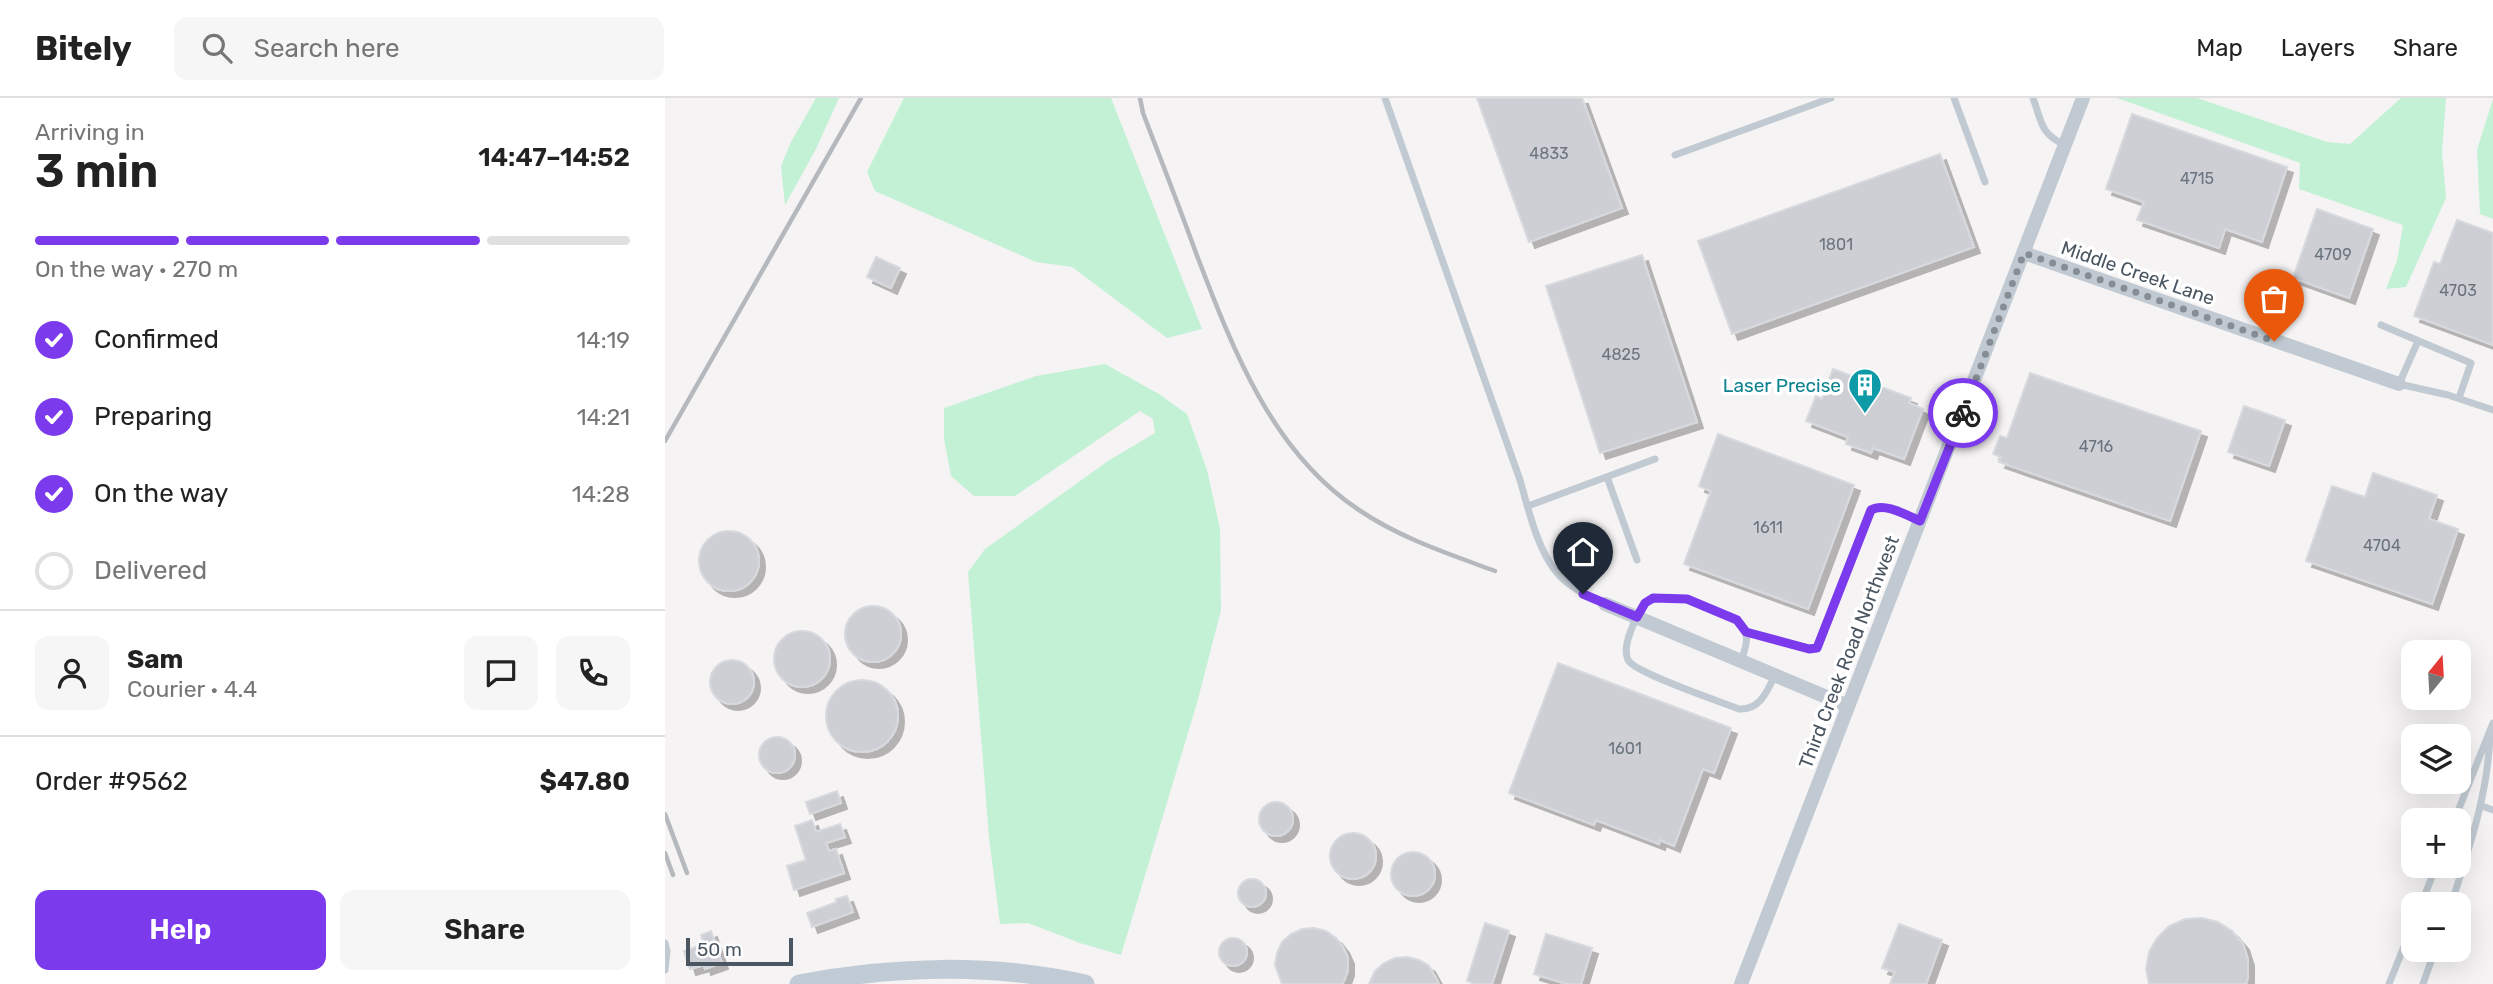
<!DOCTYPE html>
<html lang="en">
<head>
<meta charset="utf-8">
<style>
	body { margin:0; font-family:Rubik,sans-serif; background:#f6f6f6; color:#222; height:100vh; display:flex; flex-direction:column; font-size:26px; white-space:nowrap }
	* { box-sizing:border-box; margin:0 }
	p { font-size:23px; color:#767676 }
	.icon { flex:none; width:38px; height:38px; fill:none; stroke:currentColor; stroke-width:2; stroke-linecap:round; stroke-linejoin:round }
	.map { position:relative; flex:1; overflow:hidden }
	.panel { display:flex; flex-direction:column; background:#fff; width:665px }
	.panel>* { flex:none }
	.needle { width:46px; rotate:18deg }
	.fabs { position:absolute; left:1736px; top:542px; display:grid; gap:14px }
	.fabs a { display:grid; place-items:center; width:70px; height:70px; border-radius:14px; background:#fff; box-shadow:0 7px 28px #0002; font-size:35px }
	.scale { position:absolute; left:21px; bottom:18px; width:107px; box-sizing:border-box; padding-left:7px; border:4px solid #4a5661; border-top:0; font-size:19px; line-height:24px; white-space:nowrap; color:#4a5661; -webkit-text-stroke:5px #fff; paint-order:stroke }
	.pin { position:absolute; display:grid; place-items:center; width:60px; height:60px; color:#fff; margin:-72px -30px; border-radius:50% 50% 50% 0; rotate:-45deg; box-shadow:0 0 7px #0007 }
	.pin .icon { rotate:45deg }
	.courier { position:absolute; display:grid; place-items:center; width:70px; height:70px; margin:-35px; border:5px solid #7c3aed; border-radius:50%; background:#fff; color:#222; box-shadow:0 2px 9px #0007 }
	.overview em { font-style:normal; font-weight:600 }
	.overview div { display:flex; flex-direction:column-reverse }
	.overview { display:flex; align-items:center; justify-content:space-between; height:119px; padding:0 35px }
	h1 { font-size:46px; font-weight:600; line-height:52px }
	.bar { display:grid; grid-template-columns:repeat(4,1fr); gap:10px 7px; align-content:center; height:84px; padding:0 35px }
	.bar i { height:9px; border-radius:5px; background:#e0e0e0 }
	.bar .selected { background:#7c3aed }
	.bar p { grid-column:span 4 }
	.line { display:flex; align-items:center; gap:18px; padding:0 35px; border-top:2px solid #e0e0e0 }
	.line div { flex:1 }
	.round { display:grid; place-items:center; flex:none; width:74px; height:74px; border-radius:14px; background:#f6f6f6 }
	ol { padding:0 35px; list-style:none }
	li { display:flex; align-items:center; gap:21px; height:77px }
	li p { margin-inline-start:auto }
	li .icon { padding:7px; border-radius:50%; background:#7c3aed; color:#fff; stroke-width:4 }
	li:last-child { color:#767676 }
	li i { width:38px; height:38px; border:4px solid #e0e0e0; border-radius:50% }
	.button { display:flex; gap:14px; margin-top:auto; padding:14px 35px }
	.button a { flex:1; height:80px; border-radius:14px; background:#7c3aed; color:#fff; font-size:28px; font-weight:600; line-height:80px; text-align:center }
	.button a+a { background:#f6f6f6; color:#222 }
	header { display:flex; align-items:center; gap:42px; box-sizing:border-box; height:98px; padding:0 35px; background:#fff; border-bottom:2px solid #e0e0e0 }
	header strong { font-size:33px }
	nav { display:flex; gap:38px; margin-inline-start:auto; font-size:24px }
	.search { width:490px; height:63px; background:#f6f6f6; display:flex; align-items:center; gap:18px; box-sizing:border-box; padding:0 24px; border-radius:14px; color:#767676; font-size:26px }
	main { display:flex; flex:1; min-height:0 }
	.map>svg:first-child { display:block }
	.green { fill:#c3f1d5 }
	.building { fill:#cdcfd5; stroke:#d7d9de; stroke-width:2; filter:url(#shadow) }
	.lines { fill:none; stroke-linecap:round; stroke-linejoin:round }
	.service { stroke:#c1cad2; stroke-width:7 }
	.minor { stroke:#c1cad2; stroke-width:14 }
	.secondary { stroke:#c1cbd6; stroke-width:19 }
	.rail { stroke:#b5b8bd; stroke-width:4.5 }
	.done { stroke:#868d94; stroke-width:7; stroke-dasharray:0 12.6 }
	.route { stroke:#7c3aed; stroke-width:9 }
	.labels { text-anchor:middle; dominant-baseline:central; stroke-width:7; stroke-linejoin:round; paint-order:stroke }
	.number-label { font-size:16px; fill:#6b747e }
	.street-label { font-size:19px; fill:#4a5661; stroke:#fff }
	.culture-label { font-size:19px; fill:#0d838f; stroke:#fff; text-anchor:end }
</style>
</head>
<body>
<header>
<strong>Bitely</strong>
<div class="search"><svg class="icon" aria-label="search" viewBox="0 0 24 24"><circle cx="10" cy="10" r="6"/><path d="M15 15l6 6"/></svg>Search here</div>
<nav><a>Map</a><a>Layers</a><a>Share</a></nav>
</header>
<main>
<section class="panel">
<div class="overview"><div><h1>3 min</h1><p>Arriving in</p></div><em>14:47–14:52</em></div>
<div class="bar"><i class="selected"></i><i class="selected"></i><i class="selected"></i><i></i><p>On the way · 270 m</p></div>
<ol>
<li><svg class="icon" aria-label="check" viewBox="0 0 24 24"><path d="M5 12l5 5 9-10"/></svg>Confirmed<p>14:19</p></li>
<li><svg class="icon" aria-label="check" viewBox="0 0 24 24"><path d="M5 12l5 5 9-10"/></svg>Preparing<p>14:21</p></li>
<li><svg class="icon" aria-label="check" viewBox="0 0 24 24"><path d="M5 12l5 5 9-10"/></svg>On the way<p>14:28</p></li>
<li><i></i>Delivered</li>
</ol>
<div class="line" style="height:126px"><a class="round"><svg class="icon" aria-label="person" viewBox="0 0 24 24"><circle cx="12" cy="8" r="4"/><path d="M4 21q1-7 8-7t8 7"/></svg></a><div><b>Sam</b><p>Courier · 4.4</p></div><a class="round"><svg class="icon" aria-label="chat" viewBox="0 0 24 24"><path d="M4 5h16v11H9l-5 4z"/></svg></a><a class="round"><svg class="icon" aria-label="phone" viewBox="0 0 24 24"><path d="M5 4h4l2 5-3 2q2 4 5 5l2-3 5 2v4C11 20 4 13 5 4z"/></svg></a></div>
<div class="line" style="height:91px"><div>Order #9562</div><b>$47.80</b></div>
<div class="button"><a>Help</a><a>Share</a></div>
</section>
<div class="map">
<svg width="1828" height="886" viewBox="0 0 1828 886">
	<defs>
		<filter id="shadow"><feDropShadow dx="6" dy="6" stdDeviation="0" flood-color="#0004"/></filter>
	</defs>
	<rect width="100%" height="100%" fill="#f5f3f3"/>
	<path class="green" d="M 151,0 L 174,0 L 150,53 L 120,107 L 116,68 L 126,44 Z
		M 239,0 L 446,0 L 537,231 L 502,240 L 407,169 L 371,164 L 210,93 L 202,74 Z
		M 1452,0 L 1532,0 L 1662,44 L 1685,46 L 1736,0 L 1781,0 L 1777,54 L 1781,100 L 1741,189 L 1721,191 L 1732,163 L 1738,127 L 1634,91 L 1635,65 Z
		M 1828,1 L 1828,121 L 1815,116 L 1812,52 Z
		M 440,266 L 494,296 L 522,316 L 542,372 L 555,431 L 556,512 L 532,605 L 456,857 L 415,845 L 363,825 L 335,826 L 324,739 L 303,474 L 320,451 L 443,363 L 490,335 L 488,321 L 475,313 L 350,398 L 309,398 L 286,378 L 279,341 L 279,310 L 371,278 Z"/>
	<path class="building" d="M 812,0 L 917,0 L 957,110 L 864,144 Z
		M 1467,16 L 1622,69 L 1597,144 L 1560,131 L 1554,150 L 1472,122 L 1479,104 L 1441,91 Z
		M 1275,56 L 1309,149 L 1067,236 L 1033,143 Z
		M 1652,111 L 1708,131 L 1684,200 L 1628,180 Z
		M 1792,122 L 1828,135 L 1828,247 L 1749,218 L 1769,164 L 1775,166 Z
		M 977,157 L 1032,324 L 935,355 L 881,188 Z
		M 211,159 L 235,170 L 226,190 L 202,179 Z
		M 1168,271 L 1246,300 L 1244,305 L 1258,311 L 1239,361 L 1208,350 L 1206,355 L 1181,346 L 1183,339 L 1141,323 L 1151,298 L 1157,301 Z
		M 1365,275 L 1536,333 L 1505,423 L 1334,364 L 1336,359 L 1328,356 L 1335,338 L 1342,340 Z
		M 1579,308 L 1620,322 L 1604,368 L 1563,354 Z
		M 1053,336 L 1189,387 L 1143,511 L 1019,466 L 1046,393 L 1034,388 Z
		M 1708,375 L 1772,397 L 1764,421 L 1793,431 L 1767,506 L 1641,463 L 1667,388 L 1700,399 Z
		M34 463a30 30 0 1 1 60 0a30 30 0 1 1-60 0Z
		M180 536a28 28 0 1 1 56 0a28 28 0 1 1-56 0Z
		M109 561a28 28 0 1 1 56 0a28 28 0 1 1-56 0Z
		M45 584a22 22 0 1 1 44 0a22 22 0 1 1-44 0Z
		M 893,565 L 1066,630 L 1049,675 L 1038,671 L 1009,748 L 995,742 L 994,746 L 931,722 L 929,727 L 844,695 Z
		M161 618a36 36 0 1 1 72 0a36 36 0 1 1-72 0Z
		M94 657a18 18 0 1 1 36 0a18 18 0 1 1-36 0Z
		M 172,693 L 176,705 L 145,716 L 141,704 Z
		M594 721a17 17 0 1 1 34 0a17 17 0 1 1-34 0Z
		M 147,722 L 151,734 L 175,726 L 180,739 L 161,745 L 164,753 L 171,751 L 179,775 L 129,792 L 122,768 L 141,762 L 130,728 Z
		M665 758a23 23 0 1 1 46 0a23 23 0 1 1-46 0Z
		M726 776a22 22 0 1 1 44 0a22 22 0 1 1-44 0Z
		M573 795a14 14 0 1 1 28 0a14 14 0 1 1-28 0Z
		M 182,798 L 188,814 L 147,829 L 142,815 L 172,804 L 171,801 Z
		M 1537,820 L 1553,824 L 1567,833 L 1578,846 L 1583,862 L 1583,879 L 1581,886 L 1484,886 L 1481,871 L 1484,854 L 1492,840 L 1504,828 L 1520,821 Z
		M 820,825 L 844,833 L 827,886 L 810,886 L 802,883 Z
		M 1234,826 L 1277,842 L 1261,886 L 1225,886 L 1230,874 L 1217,870 Z
		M 649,830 L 661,833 L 671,840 L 678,849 L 683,860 L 683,872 L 679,883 L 677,886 L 617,886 L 610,867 L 612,855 L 617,844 L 626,836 L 637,831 Z
		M 46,833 L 57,865 L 40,871 L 39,867 L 25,871 L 19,853 L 39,846 L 36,837 Z
		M 881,836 L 927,850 L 916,886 L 902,886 L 869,876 Z
		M554 854a14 14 0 1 1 28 0a14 14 0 1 1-28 0Z
		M 742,859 L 754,862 L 764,868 L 774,886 L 704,886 L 710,873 L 719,865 L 730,860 Z"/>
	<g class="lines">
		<path class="service" d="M 720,0 L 855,382 C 863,410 873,454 893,476 C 905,490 923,498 940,506
			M 1289,0 L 1320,84
			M 1368,0 C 1377,24 1375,36 1400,47
			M 1010,57 L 1166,0
			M 1716,227 L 1806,265 L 1794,300
			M 1753,243 L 1734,286 L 1783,297 L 1828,312
			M 942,379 L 972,462
			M 863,408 L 990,361
			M 1081,534 L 1144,550 L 1152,550 L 1206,413 C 1220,404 1241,418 1255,423
			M 1076,563 C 1082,547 1086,534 1072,522 C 1043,510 1011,489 980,505 C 972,518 956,547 963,562 C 970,575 1056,604 1074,611 C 1095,612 1102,594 1110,577
			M 1817,708 L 1828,712
			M 1789,723 L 1828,625
			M 1756,807 L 1771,768
			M 1786,807 C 1804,750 1824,694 1825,633
			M 0,845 L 2,853 L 0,872
			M 1724,886 L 1748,826
			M 1758,886 L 1770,852"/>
		<path class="minor" d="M 1359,155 L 1734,286
			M 940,506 L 1183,608
			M 1076,886 L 1418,0"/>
		<path class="secondary" d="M 134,886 C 227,868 327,865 420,886"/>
		<path class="rail" d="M 475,0 L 478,15 C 496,62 514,108 531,155 C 567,249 606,354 694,412 C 735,440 784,456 830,473
			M 0,343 L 196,0
			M 0,716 L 22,775
			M 0,755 L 8,777"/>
	</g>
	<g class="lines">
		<path class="done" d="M 1298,315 L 1359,155 L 1609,243"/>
		<path class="route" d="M 918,496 L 972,519 L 980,505 L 988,500 L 1022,501 L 1072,522 L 1081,534 L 1144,551 L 1152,550 L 1206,412 C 1220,404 1241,417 1255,423 L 1298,315"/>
	</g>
	<defs>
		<g id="building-pin" transform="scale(1.75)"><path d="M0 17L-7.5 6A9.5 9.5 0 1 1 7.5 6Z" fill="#0f9aa8" stroke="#fff"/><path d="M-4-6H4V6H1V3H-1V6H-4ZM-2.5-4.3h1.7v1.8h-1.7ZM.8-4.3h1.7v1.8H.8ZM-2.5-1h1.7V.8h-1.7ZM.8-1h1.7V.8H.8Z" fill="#fff"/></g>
	</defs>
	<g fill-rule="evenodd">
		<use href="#building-pin" x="1200" y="287"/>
	</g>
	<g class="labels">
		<g class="number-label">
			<text x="884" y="55">4833</text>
			<text x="1532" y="80">4715</text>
			<text x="1171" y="146">1801</text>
			<text x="1668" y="156">4709</text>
			<text x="1793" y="192">4703</text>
			<text x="956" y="256">4825</text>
			<text x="1431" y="348">4716</text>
			<text x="1103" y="429">1611</text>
			<text x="1717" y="447">4704</text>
			<text x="960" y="650">1601</text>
		</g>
		<g class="street-label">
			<text transform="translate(1473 175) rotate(19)">Middle Creek Lane</text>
			<text transform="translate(1184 554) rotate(-69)">Third Creek Road Northwest</text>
		</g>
		<g class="culture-label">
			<text x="1176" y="287">Laser Precise</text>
		</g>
	</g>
</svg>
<div class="fabs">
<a><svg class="needle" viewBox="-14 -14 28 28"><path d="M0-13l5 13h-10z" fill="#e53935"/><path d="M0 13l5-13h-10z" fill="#767676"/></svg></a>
<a><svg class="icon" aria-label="layers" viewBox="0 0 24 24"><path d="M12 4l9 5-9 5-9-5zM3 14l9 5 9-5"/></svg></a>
<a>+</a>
<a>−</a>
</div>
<div class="scale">50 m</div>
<div class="pin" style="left:1609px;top:243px;background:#ea580c"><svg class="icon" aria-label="bag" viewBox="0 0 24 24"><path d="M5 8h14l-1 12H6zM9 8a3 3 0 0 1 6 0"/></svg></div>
<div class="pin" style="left:918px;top:496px;background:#1f2937"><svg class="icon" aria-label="home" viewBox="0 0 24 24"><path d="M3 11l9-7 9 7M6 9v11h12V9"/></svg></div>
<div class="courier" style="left:1298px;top:315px"><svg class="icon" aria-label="bike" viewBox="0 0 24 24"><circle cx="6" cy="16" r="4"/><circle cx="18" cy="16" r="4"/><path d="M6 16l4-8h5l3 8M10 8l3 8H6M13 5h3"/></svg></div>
</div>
</main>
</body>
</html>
